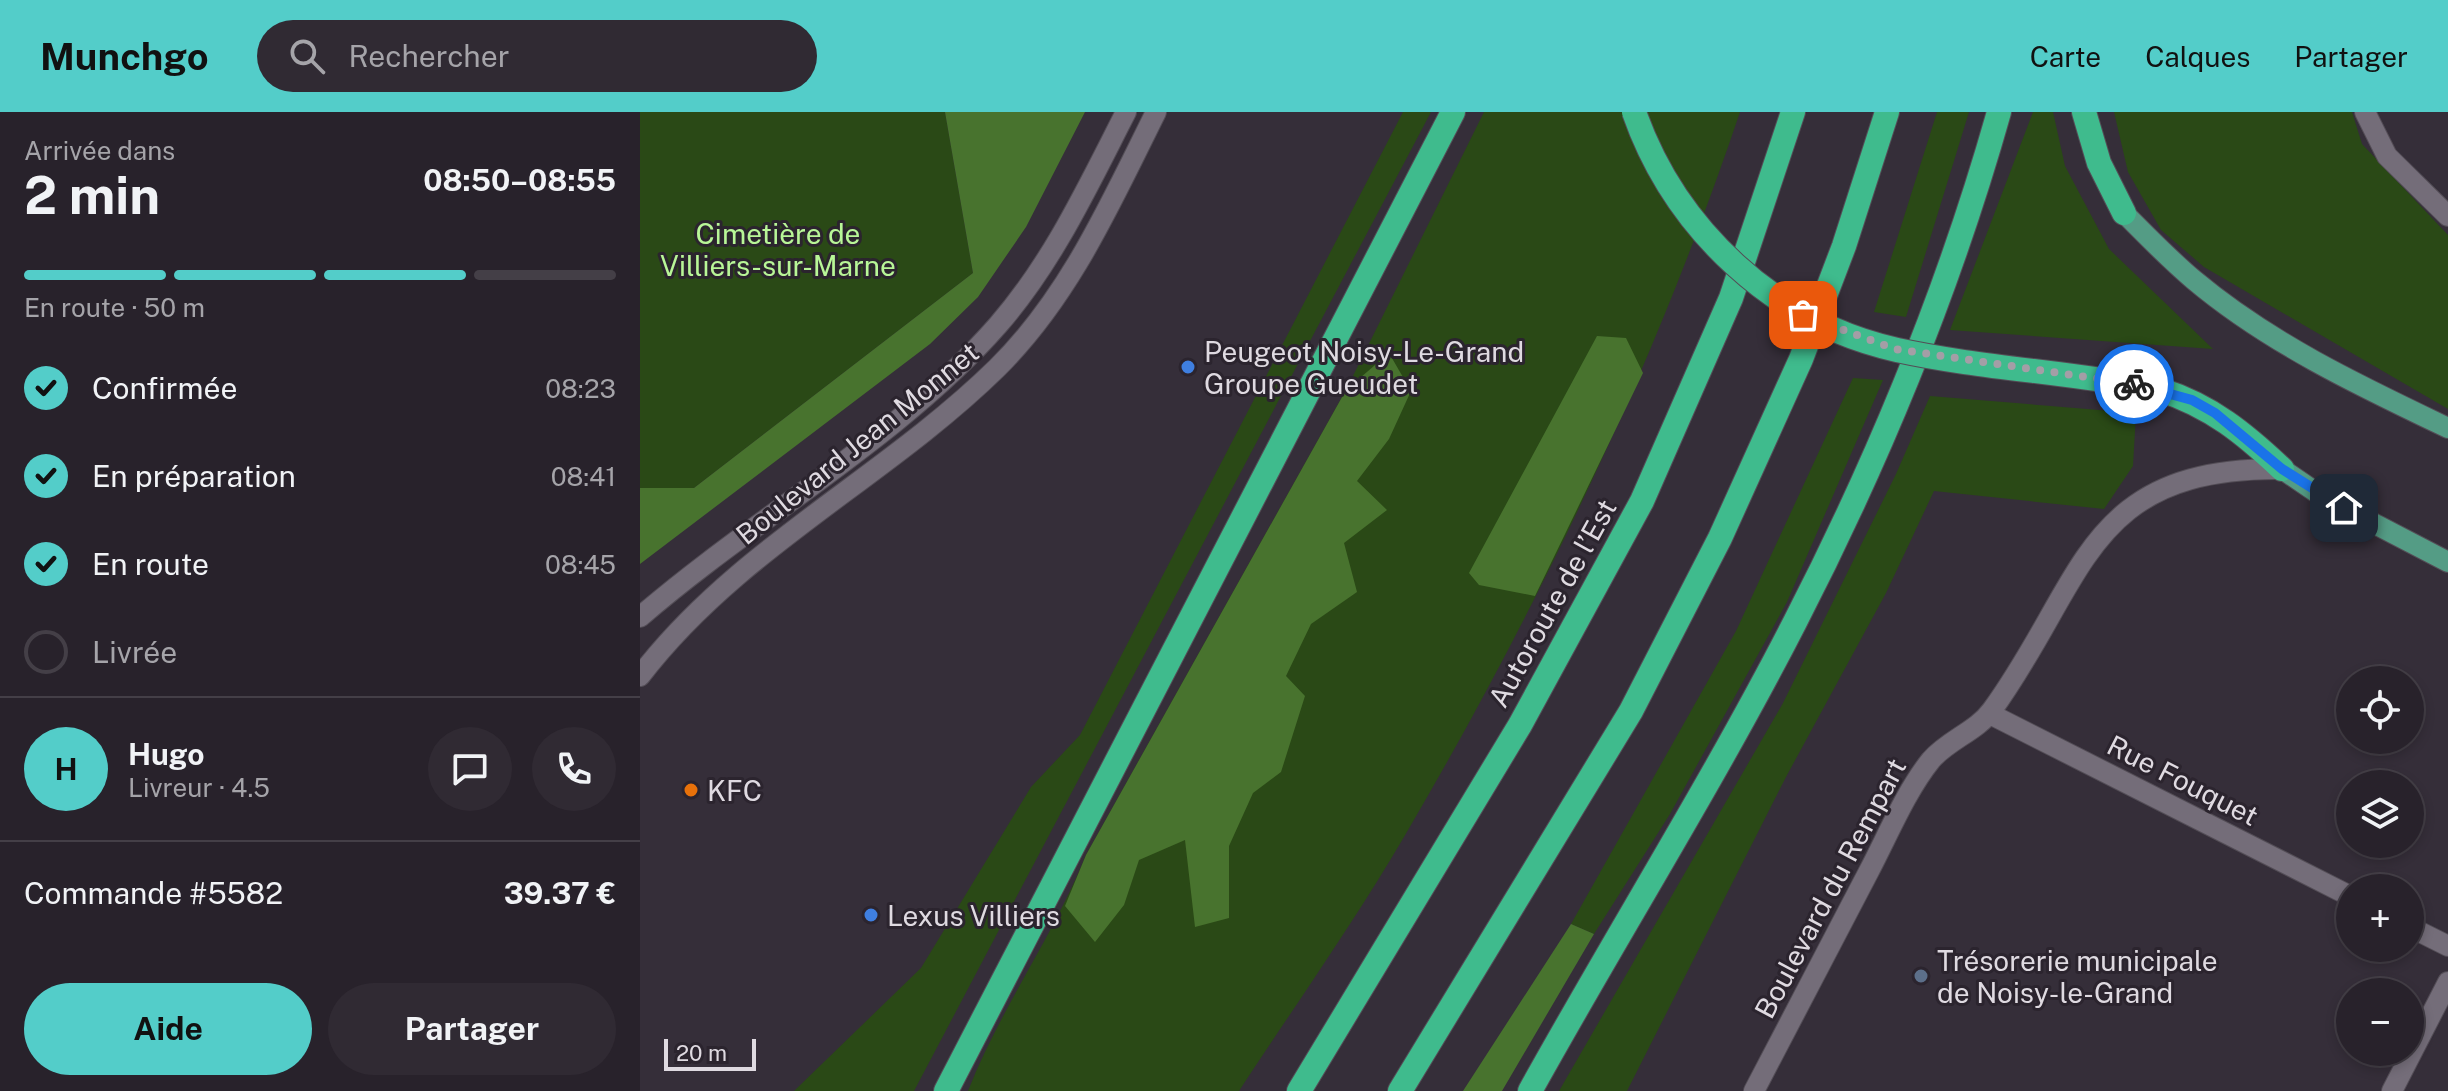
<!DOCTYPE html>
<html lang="fr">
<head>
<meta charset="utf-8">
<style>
	body { margin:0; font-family:"Public Sans",sans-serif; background:#302a33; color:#f1f3f6; height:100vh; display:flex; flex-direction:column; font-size:30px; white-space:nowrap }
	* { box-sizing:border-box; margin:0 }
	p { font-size:26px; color:#a5a4a9 }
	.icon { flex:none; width:44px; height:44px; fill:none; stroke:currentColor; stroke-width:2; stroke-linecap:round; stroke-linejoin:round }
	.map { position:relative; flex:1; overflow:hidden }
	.sheet { display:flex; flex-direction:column; background:#28222b; width:640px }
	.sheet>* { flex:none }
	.buttons { position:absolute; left:1696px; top:554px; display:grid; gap:16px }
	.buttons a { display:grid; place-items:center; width:88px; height:88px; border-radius:50%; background:#28222b; box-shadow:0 4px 12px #0003,0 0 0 2px #443f47; font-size:40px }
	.scale { position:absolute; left:24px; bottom:20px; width:92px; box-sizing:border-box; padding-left:8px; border:4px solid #dfdae1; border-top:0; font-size:22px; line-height:28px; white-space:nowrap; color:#dfdae1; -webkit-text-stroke:6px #2b242e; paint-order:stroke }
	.pin { position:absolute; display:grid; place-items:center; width:68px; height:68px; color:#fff; margin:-34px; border-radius:16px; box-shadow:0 4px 12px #0006 }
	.courier { position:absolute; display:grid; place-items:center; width:80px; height:80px; margin:-40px; border:6px solid #1a73e8; border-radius:50%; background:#fff; color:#222; box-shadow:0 2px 10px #0007 }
	.summary em { font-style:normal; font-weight:700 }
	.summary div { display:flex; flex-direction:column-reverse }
	.summary { display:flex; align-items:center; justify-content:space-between; height:136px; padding:0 24px }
	h1 { font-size:52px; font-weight:700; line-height:60px }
	.bar { display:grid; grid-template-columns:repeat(4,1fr); gap:12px 8px; align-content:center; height:96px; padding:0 24px }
	.bar i { height:10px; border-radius:6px; background:#443f47 }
	.bar .selected { background:#53cdc9 }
	.bar p { grid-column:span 4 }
	.line { display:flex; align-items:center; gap:20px; padding:0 24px; border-top:2px solid #443f47 }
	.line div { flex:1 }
	.round { display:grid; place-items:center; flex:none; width:84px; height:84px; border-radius:42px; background:#302a33 }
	ol { padding:0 24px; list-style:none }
	li { display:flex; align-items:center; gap:24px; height:88px }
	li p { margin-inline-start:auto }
	li .icon { padding:8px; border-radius:50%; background:#53cdc9; color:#111; stroke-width:4 }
	li:last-child { color:#a5a4a9 }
	li i { width:44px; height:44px; border:4px solid #443f47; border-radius:50% }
	.cta { display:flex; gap:16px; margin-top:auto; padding:16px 24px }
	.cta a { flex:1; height:92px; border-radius:48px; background:#53cdc9; color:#111; font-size:32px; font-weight:700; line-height:92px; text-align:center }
	.cta a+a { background:#302a33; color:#f1f3f6 }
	header { display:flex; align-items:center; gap:48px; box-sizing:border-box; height:112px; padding:0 40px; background:#53cdc9; color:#111 }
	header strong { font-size:38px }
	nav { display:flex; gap:44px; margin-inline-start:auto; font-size:28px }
	.search { width:560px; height:72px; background:#302a33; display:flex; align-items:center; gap:20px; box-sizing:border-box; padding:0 28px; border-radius:44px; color:#a5a4a9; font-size:30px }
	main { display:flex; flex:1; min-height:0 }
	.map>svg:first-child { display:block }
	.green { fill:#2a4916 }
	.forest { fill:#48732e }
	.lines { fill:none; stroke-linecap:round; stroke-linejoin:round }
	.minor-casing { stroke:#534d56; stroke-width:22 }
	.major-casing { stroke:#534d56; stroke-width:22 }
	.highway-casing { stroke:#534d56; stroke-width:26 }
	.minor { stroke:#746d79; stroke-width:20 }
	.major { stroke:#549c85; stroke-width:20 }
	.highway { stroke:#3fbb8d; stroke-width:24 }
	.highway-bridge-casing { stroke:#534d56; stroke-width:26; stroke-linecap:butt }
	.highway-bridge { stroke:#3fbb8d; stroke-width:24 }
	.done { stroke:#a49ea6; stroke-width:8; stroke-dasharray:0 14.4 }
	.route { stroke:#1a73e8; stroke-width:10 }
	.shop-dot { fill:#3f7fe0; stroke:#2b242e; stroke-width:3 }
	.food-dot { fill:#e8710a; stroke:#2b242e; stroke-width:3 }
	.service-dot { fill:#5c6f8a; stroke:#2b242e; stroke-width:3 }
	.labels { text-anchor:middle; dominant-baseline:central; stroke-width:6; stroke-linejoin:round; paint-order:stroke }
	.park-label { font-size:28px; fill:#b8f697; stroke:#2b242e }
	.poi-label { font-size:28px; fill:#dfdae1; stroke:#2b242e; text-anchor:start }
	.street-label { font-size:28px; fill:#dfdae1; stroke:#2b242e }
</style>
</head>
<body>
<header>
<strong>Munchgo</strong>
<div class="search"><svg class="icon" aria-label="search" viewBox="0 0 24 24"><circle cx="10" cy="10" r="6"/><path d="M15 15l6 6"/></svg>Rechercher</div>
<nav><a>Carte</a><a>Calques</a><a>Partager</a></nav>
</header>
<main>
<section class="sheet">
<div class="summary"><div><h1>2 min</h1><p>Arrivée dans</p></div><em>08:50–08:55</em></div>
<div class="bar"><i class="selected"></i><i class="selected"></i><i class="selected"></i><i></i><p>En route · 50 m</p></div>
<ol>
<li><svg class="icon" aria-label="check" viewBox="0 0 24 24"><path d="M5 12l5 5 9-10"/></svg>Confirmée<p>08:23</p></li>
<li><svg class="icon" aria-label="check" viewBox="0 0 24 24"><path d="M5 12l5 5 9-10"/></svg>En préparation<p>08:41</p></li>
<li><svg class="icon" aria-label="check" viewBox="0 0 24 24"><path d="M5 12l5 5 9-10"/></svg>En route<p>08:45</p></li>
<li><i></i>Livrée</li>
</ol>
<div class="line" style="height:144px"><b class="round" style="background:#53cdc9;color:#111">H</b><div><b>Hugo</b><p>Livreur · 4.5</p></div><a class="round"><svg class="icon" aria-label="chat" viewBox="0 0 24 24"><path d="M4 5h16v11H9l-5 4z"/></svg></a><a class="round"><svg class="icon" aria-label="phone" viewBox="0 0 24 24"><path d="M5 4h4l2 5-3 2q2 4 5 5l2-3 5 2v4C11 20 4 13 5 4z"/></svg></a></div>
<div class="line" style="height:104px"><div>Commande #5582</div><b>39.37 €</b></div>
<div class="cta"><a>Aide</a><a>Partager</a></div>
</section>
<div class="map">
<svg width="1808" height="979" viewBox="0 0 1808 979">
	<rect width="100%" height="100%" fill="#352e39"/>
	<path class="green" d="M 0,0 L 305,0 L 333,161 L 54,376 L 0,376 Z
		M 763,0 L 791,0 L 274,979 L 154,979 L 281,856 L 391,675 L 440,623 Z
		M 844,0 L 1100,0 C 1015,253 899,495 764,725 C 713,812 654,895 599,979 L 328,979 C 360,897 413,825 446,743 L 706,278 Z
		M 1297,0 L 1329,0 L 1266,205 L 1234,200 Z
		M 1393,0 L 1413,0 L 1425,54 L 1469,137 L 1573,237 L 1310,218 Z
		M 1474,0 L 1712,0 L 1722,32 L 1808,123 L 1808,297 L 1564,155 L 1521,118 L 1488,60 Z
		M 1213,266 L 1243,268 L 1147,490 L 1030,702 L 954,822 L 931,812 L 1096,519 Z
		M 1290,284 L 1496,301 L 1493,354 L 1464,397 L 1294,379 L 1246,481 L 1146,665 L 987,979 L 919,979 L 1143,591 L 1256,362 Z"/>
	<path class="forest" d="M 305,0 L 445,0 L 386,115 L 338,185 L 290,232 L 0,452 L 0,376 L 54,376 L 333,161 Z
		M 957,224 L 986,226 L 1003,261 L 895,484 L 839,473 L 829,461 Z
		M 749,241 L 771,279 L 749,327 L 717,369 L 747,398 L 704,431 L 717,480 L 671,512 L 646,564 L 665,584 L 641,660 L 613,681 L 589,734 L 589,806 L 555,815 L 545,728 L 499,748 L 484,793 L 455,830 L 425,794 L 446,743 L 706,278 Z
		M 931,812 L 954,822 L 862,979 L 823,979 Z"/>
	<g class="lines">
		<g class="minor-casing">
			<path id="minor" d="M 1725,0 L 1747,44 L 1808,104
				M 0,505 C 113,407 260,325 358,213 C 413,150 448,74 486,0
				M 0,564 C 97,437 245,366 357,256 C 430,184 471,90 516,0
				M 1350,602 L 1710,784
				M 1770,815 L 1808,834
				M 1114,979 C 1152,906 1191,832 1229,759 C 1248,723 1266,679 1291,648 C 1308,628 1337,619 1352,598 C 1447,467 1445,355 1642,357
				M 1752,979 L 1808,870"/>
		</g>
		<g class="major-casing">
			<path id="major" d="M 1484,101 C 1507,124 1529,147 1554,168 C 1629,231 1720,274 1808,316
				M 1642,357 L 1683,385 L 1808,450"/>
		</g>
		<g class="highway-casing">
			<path id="highway" d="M 1444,0 L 1459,51 L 1484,101
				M 1521,278 C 1571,294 1605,322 1642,357
				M 306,979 L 813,0
				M 659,979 L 880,613 L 1002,389 L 1091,186 L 1153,0
				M 760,979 L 991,599 L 1080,426 L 1161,247 L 1204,134 L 1247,0
				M 890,979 C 977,822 1073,670 1155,510 C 1239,347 1309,177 1359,0"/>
		</g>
		<use href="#minor" class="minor"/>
		<use href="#major" class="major"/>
		<use href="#highway" class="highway"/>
		<g class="highway-bridge-casing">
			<path id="highway-bridge" d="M 994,0 C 1035,117 1135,211 1257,238 C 1344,257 1434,260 1521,278"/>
		</g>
		<use href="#highway-bridge" class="highway-bridge"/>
	</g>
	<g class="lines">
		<path class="done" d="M 1163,203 L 1255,237 L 1494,272"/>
		<path class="route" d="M 1494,272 L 1552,288 L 1575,301 L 1642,357 L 1704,396"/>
	</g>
	<g class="shop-dot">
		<circle cx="548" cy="255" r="8"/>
		<circle cx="231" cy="803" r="8"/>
	</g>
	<circle class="food-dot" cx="51" cy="678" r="8"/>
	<circle class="service-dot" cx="1281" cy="864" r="8"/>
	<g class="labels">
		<g class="park-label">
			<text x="138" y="121">Cimetière de<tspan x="138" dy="32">Villiers-sur-Marne</tspan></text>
		</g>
		<g class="poi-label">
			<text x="564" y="239">Peugeot Noisy-Le-Grand<tspan x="564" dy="32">Groupe Gueudet</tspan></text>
			<text x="67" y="678">KFC</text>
			<text x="247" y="803">Lexus Villiers</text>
			<text x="1297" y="848">Trésorerie municipale<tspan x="1297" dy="32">de Noisy-le-Grand</tspan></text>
		</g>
		<g class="street-label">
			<text transform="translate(217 331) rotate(-39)">Boulevard Jean Monnet</text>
			<text transform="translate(912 491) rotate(-61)">Autoroute de l’Est</text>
			<text transform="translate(1543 668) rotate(27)">Rue Fouquet</text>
			<text transform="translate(1190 776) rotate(-62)">Boulevard du Rempart</text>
		</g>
	</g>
</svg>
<div class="buttons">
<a><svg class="icon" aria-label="locate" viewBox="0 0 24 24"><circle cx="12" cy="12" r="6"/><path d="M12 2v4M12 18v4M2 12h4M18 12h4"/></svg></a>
<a><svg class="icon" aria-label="layers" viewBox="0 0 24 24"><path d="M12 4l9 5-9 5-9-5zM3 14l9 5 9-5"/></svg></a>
<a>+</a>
<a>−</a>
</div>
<div class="scale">20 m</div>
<div class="pin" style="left:1163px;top:203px;background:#ea580c"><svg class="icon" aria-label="bag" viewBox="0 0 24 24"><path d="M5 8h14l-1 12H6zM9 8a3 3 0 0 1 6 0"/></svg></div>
<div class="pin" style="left:1704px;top:396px;background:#1f2937"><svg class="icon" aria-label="home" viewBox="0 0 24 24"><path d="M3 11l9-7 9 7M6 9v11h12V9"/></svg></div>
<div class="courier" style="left:1494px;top:272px"><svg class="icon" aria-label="bike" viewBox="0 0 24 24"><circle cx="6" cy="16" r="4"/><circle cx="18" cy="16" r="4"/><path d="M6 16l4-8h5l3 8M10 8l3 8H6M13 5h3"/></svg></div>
</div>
</main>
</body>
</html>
